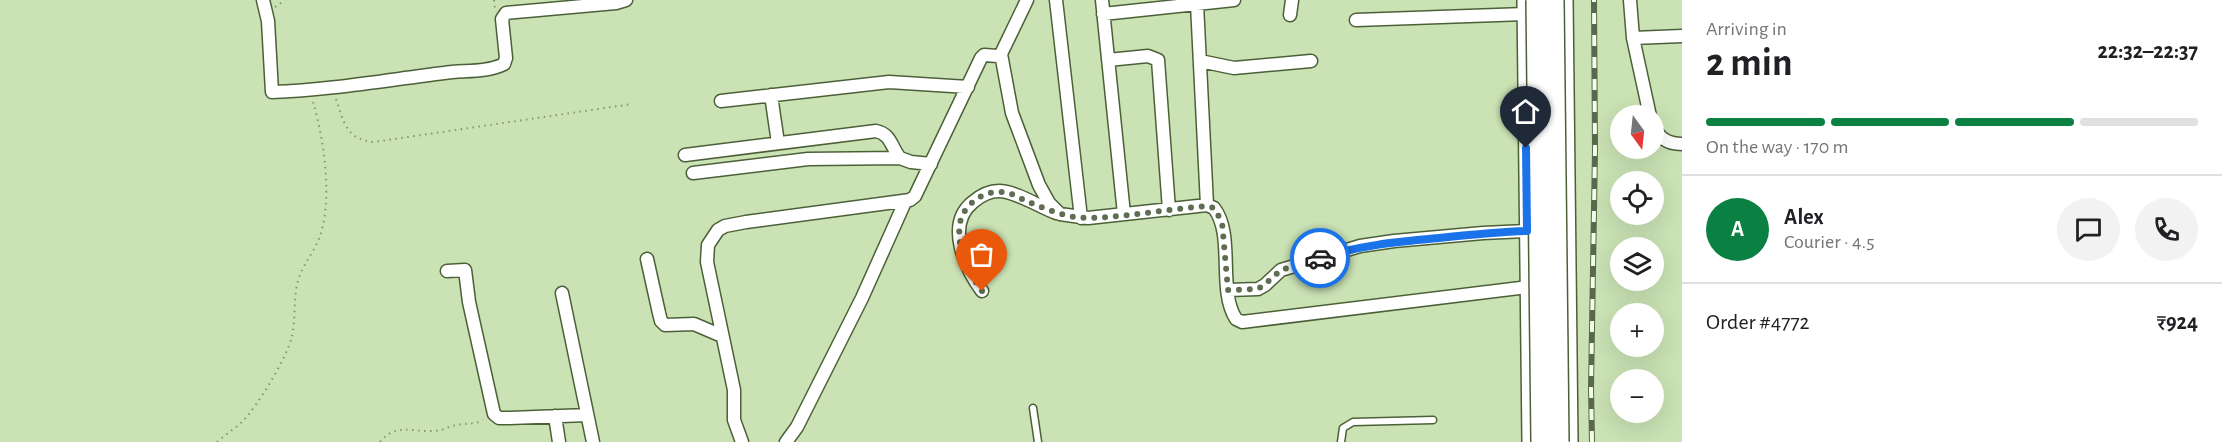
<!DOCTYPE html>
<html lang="en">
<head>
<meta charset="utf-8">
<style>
	body { margin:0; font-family:"Alegreya Sans",sans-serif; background:#f2f2f2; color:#202124; height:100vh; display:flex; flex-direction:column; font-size:22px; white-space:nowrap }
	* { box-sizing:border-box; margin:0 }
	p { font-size:20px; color:#757577 }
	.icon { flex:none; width:33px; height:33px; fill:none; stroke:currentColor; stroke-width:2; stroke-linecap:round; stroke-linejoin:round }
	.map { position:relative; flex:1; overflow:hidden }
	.panel { display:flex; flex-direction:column; background:#fff; width:540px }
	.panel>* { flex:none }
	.needle { width:39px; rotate:165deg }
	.controls { position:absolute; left:1610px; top:105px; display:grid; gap:12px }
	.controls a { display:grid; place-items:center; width:54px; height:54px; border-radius:50%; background:#fff; box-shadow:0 6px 24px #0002; font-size:30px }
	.pin { position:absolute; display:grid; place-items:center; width:51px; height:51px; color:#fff; margin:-62px -26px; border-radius:50% 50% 50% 0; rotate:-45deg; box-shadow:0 0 6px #0007 }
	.pin .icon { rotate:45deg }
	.courier { position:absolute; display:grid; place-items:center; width:60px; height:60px; margin:-30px; border:4px solid #1a73e8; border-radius:50%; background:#fff; color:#222; box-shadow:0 2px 8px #0007 }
	.head em { font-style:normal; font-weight:600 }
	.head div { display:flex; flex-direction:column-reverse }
	.head { display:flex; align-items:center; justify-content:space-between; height:102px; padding:0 24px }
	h1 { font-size:39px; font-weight:600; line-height:45px }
	.bar { display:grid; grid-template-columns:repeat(4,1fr); gap:9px 6px; align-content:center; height:72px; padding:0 24px }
	.bar i { height:8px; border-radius:4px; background:#e0e0e0 }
	.bar .on { background:#0b8043 }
	.bar p { grid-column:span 4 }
	.line { display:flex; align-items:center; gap:15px; padding:0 24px; border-top:2px solid #e0e0e0 }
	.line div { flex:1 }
	.round { display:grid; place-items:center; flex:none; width:63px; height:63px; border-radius:32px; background:#f2f2f2 }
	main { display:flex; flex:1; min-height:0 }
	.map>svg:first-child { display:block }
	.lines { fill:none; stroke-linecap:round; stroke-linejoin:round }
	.service-casing { stroke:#4c6038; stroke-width:9 }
	.minor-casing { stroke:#4c6038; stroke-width:15 }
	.tertiary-casing { stroke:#4c6038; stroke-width:18 }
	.path { stroke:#849574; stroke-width:2; stroke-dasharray:1.5 4.5; stroke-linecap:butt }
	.service { stroke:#fff; stroke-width:6 }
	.minor { stroke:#fff; stroke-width:12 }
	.tertiary { stroke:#fff; stroke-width:15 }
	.rail-casing { stroke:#5a684e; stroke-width:6 }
	.rail { stroke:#f2ffe7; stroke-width:4; stroke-dasharray:11; stroke-linecap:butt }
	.trunk-bridge-casing { stroke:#4c6038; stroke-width:24; stroke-linecap:butt }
	.trunk-bridge { stroke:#fff; stroke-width:21 }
	.done { stroke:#5f6d52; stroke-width:6; stroke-dasharray:0 10.8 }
	.route { stroke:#1a73e8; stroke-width:8 }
</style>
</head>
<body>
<main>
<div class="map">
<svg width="1682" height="442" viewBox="0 0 1682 442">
	<rect width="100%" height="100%" fill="#cae2b4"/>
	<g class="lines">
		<g class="service-casing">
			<path id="service" d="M 1033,408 L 1038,442
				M 1341,442 L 1343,428 L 1353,422 L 1433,420"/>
		</g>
		<g class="minor-casing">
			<path id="minor" d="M 263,0 L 268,21 L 272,92 C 330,90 387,80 444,73 C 463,70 486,73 504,64 L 506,58 L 502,19 L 506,13 L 616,3 L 626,0
				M 1056,0 L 1081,218
				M 1102,0 L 1124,214
				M 1630,0 L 1633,38 L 1650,116
				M 1197,4 L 1207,205
				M 1103,14 L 1234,0
				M 1290,15 L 1292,0
				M 1356,20 L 1525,14
				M 1633,38 L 1682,36
				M 1001,54 L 1012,113 L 1039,185 L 1049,203 L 1060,214 L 1088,218 L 1207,205 L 1214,208 C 1235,235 1217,290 1236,319 L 1242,322 L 1528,287
				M 1108,60 L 1148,56 L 1158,60 L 1169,210
				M 1200,61 L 1234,68 L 1311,61
				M 771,95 L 778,143
				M 721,101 L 889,82 L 968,87
				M 1653,124 C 1658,138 1667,144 1682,144
				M 685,155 L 876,131 C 891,134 891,147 900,158 L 911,162 L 931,164
				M 693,173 L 808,159 L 900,158
				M 647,259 L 659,313 L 661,321 L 665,325 L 694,324 L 722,336
				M 447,271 L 465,270 L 469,302 L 494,414 L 499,418 L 510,418 L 587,415
				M 1228,290 L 1258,289 L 1265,285 L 1281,270 L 1360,246 L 1394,241 L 1483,233 L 1527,231
				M 982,291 C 965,268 945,224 973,202 C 980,196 989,191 999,191 C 1015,191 1040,207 1056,213
				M 562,293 L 593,442
				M 555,416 L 559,442
				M 742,442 L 734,420 L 734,390 L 707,262 L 708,245 L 718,230 L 725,226 L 746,222 L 910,200 L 915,196 L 981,58 L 984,55 L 998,56 L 1001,54 L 1027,0
				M 786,442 L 797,427 L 862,298 L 905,202"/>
		</g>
		<g class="tertiary-casing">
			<path id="tertiary" d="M 1525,0 L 1530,442
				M 1565,0 L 1570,442"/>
		</g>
		<path class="path" d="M 494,0 L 495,9
			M 275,7 L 285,0
			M 336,99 C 344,123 346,139 374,142 L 632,104
			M 217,442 C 225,435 234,429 242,422 C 257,407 288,356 292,336 C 296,318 293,299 298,281 C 302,266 312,255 318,241 C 334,204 324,139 313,102
			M 380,442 C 395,423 413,432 433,431 C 441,431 448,427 456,425 C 466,423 474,425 483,420"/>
		<use href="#service" class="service"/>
		<use href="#minor" class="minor"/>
		<use href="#tertiary" class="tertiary"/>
		<g class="rail-casing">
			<path id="rail" d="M 1592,442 L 1591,388 L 1595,150 L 1594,0"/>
		</g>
		<use href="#rail" class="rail"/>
		<g class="trunk-bridge-casing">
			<path id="trunk-bridge" d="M 1537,0 L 1542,442
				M 1553,0 L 1558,442"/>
		</g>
		<use href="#trunk-bridge" class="trunk-bridge"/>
	</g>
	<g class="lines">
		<path class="done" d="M 982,291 C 968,272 956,247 960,223 C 963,205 983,191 1000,192 C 1010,192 1018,197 1026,201 C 1046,209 1066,218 1088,218 C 1128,217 1168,209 1207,206 L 1214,208 L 1222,222 L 1228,290 L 1258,289 L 1264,285 L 1281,270 L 1320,258"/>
		<path class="route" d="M 1320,258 C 1361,245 1396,242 1439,238 C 1468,235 1498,232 1527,231 L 1526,148"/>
	</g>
</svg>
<div class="controls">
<a><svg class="needle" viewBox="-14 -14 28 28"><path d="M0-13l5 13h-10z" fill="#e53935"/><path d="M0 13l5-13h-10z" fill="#757577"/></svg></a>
<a><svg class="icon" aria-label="locate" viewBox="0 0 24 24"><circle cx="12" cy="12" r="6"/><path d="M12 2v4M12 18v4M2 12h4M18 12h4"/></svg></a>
<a><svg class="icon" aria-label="layers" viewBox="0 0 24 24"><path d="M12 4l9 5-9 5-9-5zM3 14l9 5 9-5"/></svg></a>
<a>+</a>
<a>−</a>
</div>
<div class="pin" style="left:982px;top:291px;background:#ea580c"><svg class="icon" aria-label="bag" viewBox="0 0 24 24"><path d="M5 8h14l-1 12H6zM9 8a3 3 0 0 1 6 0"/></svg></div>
<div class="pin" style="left:1526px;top:148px;background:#1f2937"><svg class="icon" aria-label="home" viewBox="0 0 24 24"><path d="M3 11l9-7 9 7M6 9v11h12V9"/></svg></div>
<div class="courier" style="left:1320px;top:258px"><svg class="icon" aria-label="car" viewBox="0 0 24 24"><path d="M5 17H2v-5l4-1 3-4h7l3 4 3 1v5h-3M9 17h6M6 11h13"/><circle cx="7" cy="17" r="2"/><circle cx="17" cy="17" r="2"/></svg></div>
</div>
<section class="panel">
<div class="head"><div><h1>2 min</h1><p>Arriving in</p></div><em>22:32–22:37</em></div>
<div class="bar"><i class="on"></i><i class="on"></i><i class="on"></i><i></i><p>On the way · 170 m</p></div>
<div class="line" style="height:108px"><b class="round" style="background:#0b8043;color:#fff">A</b><div><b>Alex</b><p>Courier · 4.5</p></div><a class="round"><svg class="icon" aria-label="chat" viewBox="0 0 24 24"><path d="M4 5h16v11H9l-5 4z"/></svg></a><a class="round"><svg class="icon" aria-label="phone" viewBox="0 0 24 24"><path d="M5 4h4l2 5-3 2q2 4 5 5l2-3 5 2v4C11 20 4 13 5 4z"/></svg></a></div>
<div class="line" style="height:78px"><div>Order #4772</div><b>₹924</b></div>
</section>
</main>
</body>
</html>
